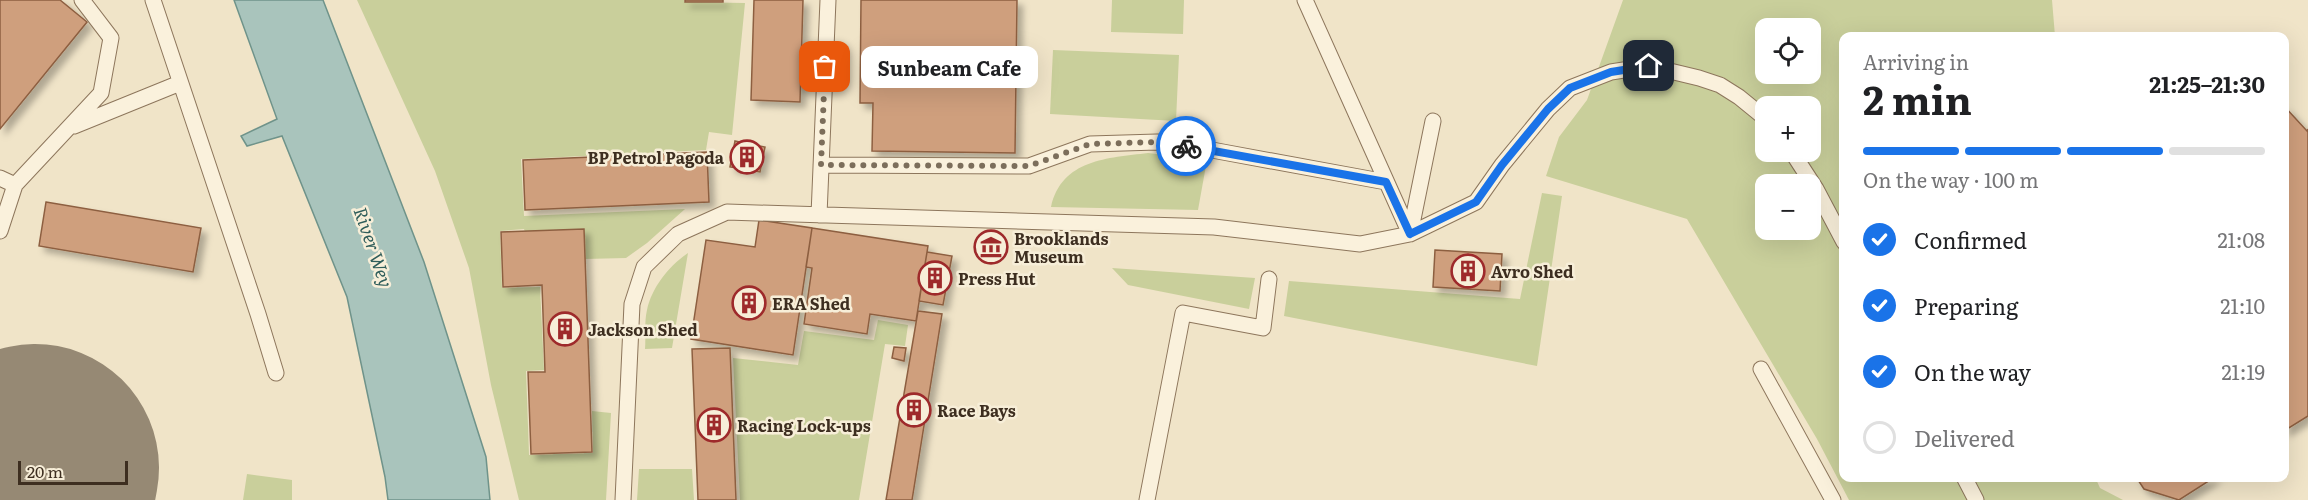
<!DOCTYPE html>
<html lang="en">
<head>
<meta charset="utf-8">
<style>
	body { margin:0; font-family:Literata,serif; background:#f6f6f6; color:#202124; height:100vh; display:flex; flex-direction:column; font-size:22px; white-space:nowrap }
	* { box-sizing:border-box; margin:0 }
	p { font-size:20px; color:#757577 }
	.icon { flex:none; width:33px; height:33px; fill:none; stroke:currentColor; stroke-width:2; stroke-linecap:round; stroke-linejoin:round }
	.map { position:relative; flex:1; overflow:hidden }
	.drawer { position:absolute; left:1839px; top:32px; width:450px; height:450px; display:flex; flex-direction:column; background:#fff; border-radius:12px; box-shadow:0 6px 24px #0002 }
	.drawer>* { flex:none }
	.controls { position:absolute; left:1755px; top:18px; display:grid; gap:12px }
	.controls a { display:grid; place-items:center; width:66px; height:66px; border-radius:12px; background:#fff; box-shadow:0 6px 24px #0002; font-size:30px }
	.scale { position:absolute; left:18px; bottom:15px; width:110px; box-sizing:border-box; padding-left:6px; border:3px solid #3d2e20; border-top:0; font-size:16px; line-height:21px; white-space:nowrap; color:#3d2e20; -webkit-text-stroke:4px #f7eed8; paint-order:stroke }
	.pin { position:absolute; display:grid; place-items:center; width:51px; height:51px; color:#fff; margin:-26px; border-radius:12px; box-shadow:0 3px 9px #0006 }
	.courier { position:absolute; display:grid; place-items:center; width:60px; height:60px; margin:-30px; border:4px solid #1a73e8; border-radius:50%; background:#fff; color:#222; box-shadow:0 2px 8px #0007 }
	.bubble { position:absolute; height:42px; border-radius:12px; background:#fff; box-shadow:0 6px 24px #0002; font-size:20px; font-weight:700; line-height:42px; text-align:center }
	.headline em { font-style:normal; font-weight:700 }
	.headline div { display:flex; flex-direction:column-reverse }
	.headline { display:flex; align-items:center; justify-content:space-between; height:102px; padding:0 24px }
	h1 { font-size:39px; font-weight:700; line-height:45px }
	.bar { display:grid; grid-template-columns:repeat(4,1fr); gap:9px 6px; align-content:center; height:72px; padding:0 24px }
	.bar i { height:8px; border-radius:4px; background:#e0e0e0 }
	.bar .active { background:#1a73e8 }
	.bar p { grid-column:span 4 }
	ol { padding:0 24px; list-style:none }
	li { display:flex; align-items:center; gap:18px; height:66px }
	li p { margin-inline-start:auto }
	li .icon { padding:6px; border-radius:50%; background:#1a73e8; color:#fff; stroke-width:4 }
	li:last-child { color:#757577 }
	li i { width:33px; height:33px; border:3px solid #e0e0e0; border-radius:50% }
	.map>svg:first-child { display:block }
	.green { fill:#c9cf9b; fill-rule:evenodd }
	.water { fill:#a9c4bc; stroke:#6f938a; stroke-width:1.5 }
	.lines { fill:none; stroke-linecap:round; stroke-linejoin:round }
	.runway { stroke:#968974; stroke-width:248 }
	.building { fill:#cf9f7d; stroke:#8d5f41; stroke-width:1.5; filter:url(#shadow) }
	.lane-casing { stroke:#8d765c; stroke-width:17 }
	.lane { stroke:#faf1dc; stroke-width:15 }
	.done { stroke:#7c6e5b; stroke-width:6; stroke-dasharray:0 10.8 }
	.route { stroke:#1a73e8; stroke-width:8 }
	.labels { text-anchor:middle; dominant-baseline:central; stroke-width:5; stroke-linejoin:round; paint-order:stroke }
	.poi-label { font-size:16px; font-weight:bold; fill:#3d2e20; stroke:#f7eed8; text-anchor:start }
	.water-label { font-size:18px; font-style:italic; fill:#2f5d5a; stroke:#f7eed8 }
</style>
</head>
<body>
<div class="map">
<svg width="2308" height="500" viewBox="0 0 2308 500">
	<defs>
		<filter id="shadow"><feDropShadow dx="5.5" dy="5.5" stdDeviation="3" flood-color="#0004"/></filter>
	</defs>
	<rect width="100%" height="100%" fill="#f0e4c8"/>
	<path class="green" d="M 357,0 L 684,0 L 684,2 L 745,3 L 732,135 L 709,132 L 706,150 L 521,159 L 524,216 L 685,209 L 647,243 L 626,258 L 585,259 L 525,232 L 524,229 L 500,231 L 502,288 L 540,287 L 544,370 L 526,371 L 529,455 L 593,453 L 592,411 L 611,413 L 606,500 L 519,500 L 491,385 L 469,268 L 435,171 Z
		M 1112,0 L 1184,0 L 1183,34 L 1111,32 Z
		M 1623,0 L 2052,0 L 2055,36 L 1844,36 L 1844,477 L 2095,477 L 2100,488 L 2123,500 L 1849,500 L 1817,439 L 1687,219 L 1546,176 L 1559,137 L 1587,100 ZM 1766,28 L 1810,28 L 1810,74 L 1766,74 ZM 1766,106 L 1810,106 L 1810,152 L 1766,152 ZM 1766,184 L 1810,184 L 1810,230 L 1766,230 Z
		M 1053,50 L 1179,55 L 1176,121 L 1050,114 Z
		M 1148,153 L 1207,160 L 1198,210 L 1051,207 C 1062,159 1108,158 1148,153 Z
		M 1542,193 L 1562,196 L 1537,366 L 1284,316 L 1289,281 L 1520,299 Z
		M 688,253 L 672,348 L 645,349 C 646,337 644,322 647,310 C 652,287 669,266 688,253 Z
		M 1112,268 L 1255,278 L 1249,309 L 1128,285 Z
		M 878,320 L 908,325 L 905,346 L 885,344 L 859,500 L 740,500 L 733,358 L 798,365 L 804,331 L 874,340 Z
		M 639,469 L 692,469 L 694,500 L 637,500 Z
		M 247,474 L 292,480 L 292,500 L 243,500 Z"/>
	<path class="water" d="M 234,0 L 323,0 L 424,262 L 486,457 L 490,500 L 388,500 L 385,477 L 347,297 L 282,136 L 247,146 L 241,136 L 277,119 Z"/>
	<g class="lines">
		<path class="runway" d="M 29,500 L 35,468"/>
	</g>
	<path class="building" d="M 0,0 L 60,0 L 87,22 L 0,129 Z
		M 685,0 L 723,0 L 723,2 L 685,2 Z
		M 754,0 L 803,0 L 800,102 L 751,100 Z
		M 861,0 L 1017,0 L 1015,153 L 872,151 L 873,103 L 860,103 Z
		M 2284,106 L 2307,131 L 2308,129 L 2308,416 L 2284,431 Z
		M 735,141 L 765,147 L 760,172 L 730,167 Z
		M 707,152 L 709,202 L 525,210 L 523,160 Z
		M 46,202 L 201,228 L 193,272 L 39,246 Z
		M 759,220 L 812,228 L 793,355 L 691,339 L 706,240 L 755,247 Z
		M 812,228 L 928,246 L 916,321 L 870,314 L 867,334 L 804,324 L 812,268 L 806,267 Z
		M 584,229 L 592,452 L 531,454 L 528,372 L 545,372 L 542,285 L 503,287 L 501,232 Z
		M 1435,250 L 1502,254 L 1500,291 L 1433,287 Z
		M 927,252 L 952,256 L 943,305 L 919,301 Z
		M 918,311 L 942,314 L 912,500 L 886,500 Z
		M 894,347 L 906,348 L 904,361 L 892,358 Z
		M 730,348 L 736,500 L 698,500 L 692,349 Z
		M 2136,477 L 2215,477 L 2179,500 L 2144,489 Z"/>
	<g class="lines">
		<g class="lane-casing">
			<path id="lane" d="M 153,0 L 258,314 L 276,373
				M 1305,0 L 1410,234
				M 74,126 L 180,83
				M 1792,152 L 1816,189 L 1844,242
				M 821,165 L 1029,166 L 1090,144 L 1157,142 L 1212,150 L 1386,182
				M 0,178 L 15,185 L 101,93 L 111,38 L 82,0
				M 819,215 L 828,0
				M 0,231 L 15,185
				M 1410,234 L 1433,121
				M 1761,369 L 1833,500
				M 1964,477 L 1976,500
				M 623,500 L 632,304 L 644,267 L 678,234 L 727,212 L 1214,227 L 1360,244 L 1410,234 L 1476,202 L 1502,165 L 1548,109 L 1570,88 L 1611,72 L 1649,66 L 1699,78 L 1720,85 L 1739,97 L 1766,119
				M 1147,500 L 1183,313 L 1263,328 L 1269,279"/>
		</g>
		<use href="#lane" class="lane"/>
	</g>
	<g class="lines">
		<path class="done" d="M 825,67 L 821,165 L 1029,166 L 1090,144 L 1157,142 L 1186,146"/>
		<path class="route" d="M 1186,146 L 1386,182 L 1410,234 L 1476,202 L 1502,165 L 1548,109 L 1570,88 L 1611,72 L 1649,66"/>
	</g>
	<defs>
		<g id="building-ring" transform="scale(1.725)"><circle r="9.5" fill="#f7eed8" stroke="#9e2a2b" stroke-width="1.5"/><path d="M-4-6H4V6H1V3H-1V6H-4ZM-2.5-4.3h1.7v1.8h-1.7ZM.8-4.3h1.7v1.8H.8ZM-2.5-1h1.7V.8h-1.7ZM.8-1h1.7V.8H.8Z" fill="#9e2a2b"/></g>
		<g id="museum-ring" transform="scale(1.725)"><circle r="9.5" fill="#f7eed8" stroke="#9e2a2b" stroke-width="1.5"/><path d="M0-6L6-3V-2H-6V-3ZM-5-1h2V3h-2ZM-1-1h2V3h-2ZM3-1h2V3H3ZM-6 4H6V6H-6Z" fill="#9e2a2b"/></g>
	</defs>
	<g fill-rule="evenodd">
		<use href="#building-ring" x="747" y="157"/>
		<use href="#museum-ring" x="991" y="247"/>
		<use href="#building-ring" x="1468" y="271"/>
		<use href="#building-ring" x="935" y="278"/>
		<use href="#building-ring" x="749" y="303"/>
		<use href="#building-ring" x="565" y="329"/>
		<use href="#building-ring" x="914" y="410"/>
		<use href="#building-ring" x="714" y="425"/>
	</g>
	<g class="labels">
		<g class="poi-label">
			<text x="724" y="157" text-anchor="end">BP Petrol Pagoda</text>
			<text x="1014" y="238">Brooklands<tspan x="1014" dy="18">Museum</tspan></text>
			<text x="1491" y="271">Avro Shed</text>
			<text x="958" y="278">Press Hut</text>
			<text x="772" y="303">ERA Shed</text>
			<text x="588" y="329">Jackson Shed</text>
			<text x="937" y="410">Race Bays</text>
			<text x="737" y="425">Racing Lock-ups</text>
		</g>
		<g class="water-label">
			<text transform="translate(374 247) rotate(71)">River Wey</text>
		</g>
	</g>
</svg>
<div class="controls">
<a><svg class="icon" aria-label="locate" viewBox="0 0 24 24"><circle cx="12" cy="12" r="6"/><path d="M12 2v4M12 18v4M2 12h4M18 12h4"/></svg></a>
<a>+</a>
<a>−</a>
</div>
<div class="scale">20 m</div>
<div class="pin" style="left:825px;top:67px;background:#ea580c"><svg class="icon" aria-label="bag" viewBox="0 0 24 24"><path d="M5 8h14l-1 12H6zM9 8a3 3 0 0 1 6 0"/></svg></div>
<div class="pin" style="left:1649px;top:66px;background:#1f2937"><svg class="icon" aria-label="home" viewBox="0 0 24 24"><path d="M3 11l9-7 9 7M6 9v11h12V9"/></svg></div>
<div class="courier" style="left:1186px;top:146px"><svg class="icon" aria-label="bike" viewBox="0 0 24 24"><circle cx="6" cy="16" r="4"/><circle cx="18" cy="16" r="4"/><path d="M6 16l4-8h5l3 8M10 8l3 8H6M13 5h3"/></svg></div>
<div class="bubble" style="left:861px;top:46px;width:177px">Sunbeam Cafe</div>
<section class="drawer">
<div class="headline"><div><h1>2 min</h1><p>Arriving in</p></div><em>21:25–21:30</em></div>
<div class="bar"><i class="active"></i><i class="active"></i><i class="active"></i><i></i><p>On the way · 100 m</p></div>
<ol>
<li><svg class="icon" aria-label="check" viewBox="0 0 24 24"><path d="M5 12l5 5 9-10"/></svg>Confirmed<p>21:08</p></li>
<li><svg class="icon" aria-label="check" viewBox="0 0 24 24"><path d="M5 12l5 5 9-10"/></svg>Preparing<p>21:10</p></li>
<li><svg class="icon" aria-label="check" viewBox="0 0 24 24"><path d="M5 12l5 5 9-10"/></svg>On the way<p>21:19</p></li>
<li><i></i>Delivered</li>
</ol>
</section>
</div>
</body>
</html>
